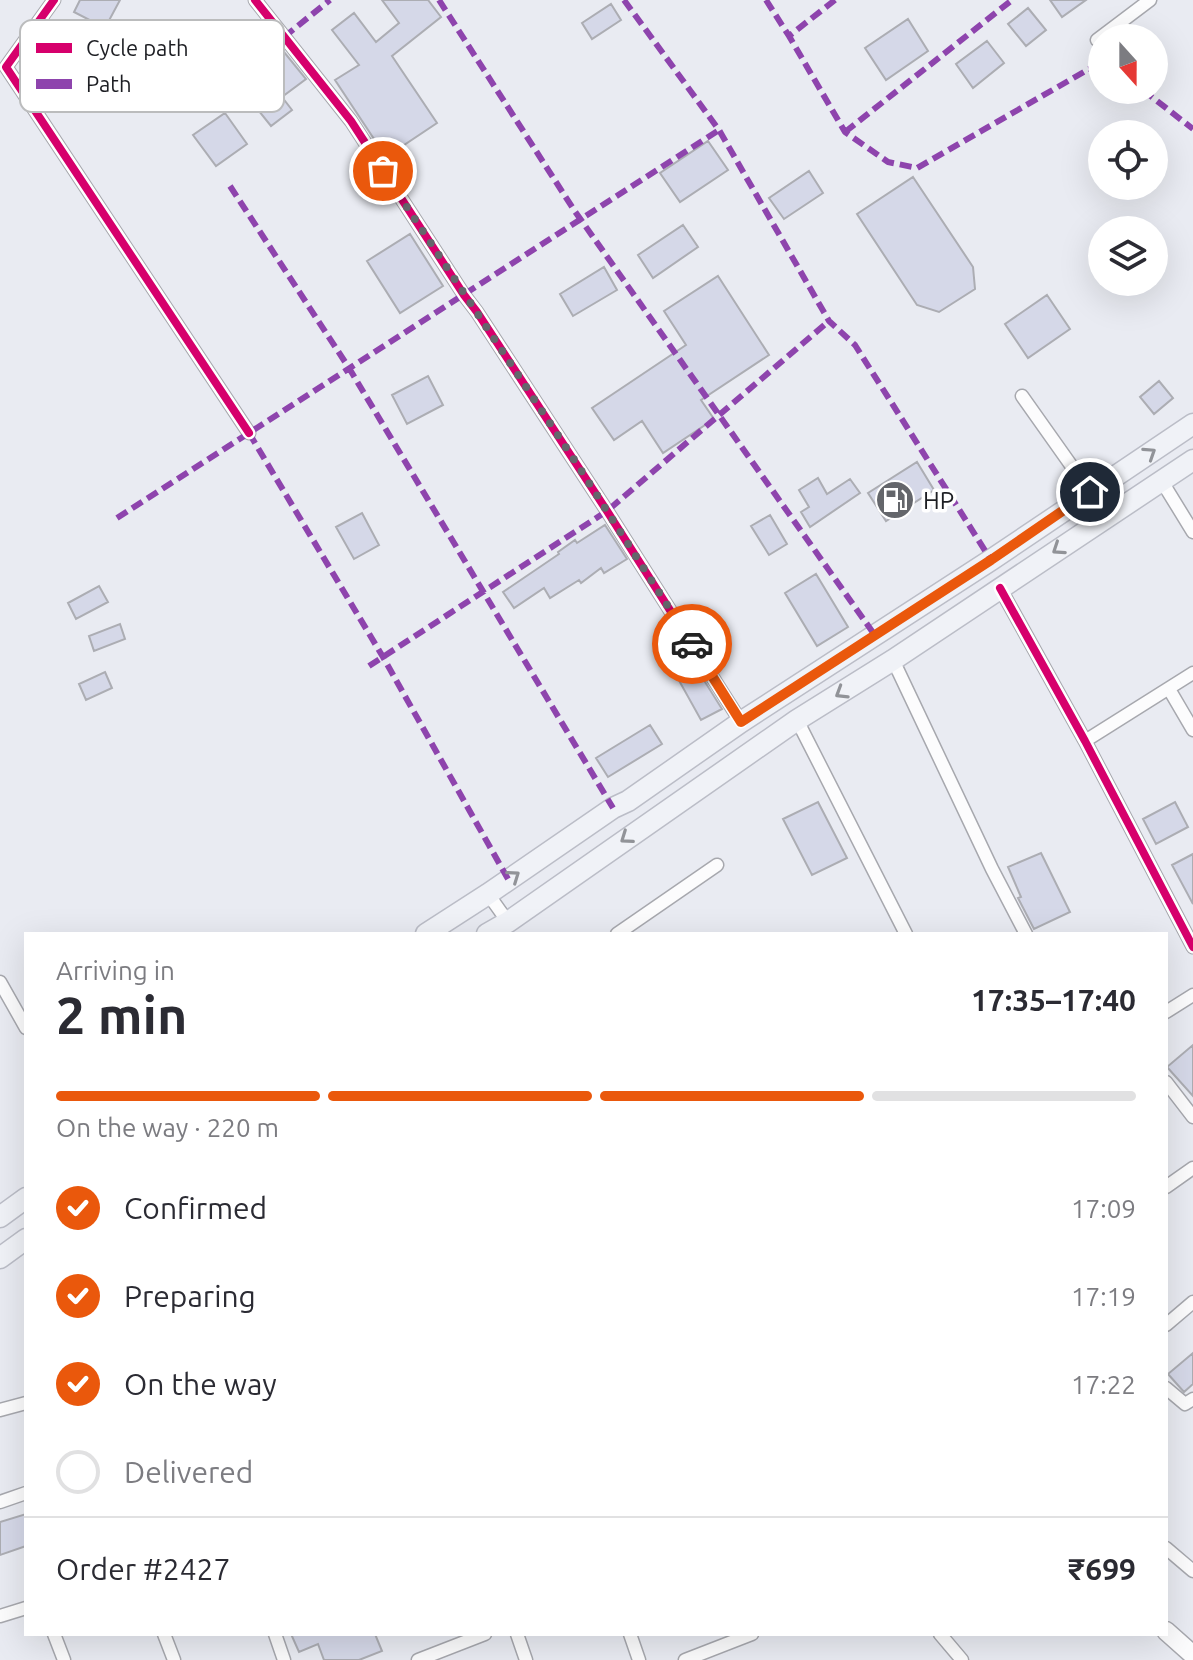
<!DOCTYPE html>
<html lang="en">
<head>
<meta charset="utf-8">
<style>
	body { margin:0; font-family:Ubuntu,sans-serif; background:#f7f7f7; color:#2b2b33; height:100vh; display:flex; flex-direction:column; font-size:30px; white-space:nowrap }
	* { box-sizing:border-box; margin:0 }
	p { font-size:26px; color:#7c7c81 }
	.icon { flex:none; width:44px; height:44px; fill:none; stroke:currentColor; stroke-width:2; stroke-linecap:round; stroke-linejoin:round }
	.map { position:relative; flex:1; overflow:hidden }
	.sheet { position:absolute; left:24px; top:932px; width:1144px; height:704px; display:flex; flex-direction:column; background:#fff; border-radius:0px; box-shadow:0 8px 32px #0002 }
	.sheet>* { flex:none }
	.needle { width:52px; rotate:159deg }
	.buttons { position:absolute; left:1088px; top:24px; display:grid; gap:16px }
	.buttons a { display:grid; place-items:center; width:80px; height:80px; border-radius:50%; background:#fff; box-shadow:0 8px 32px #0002; font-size:40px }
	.pin { position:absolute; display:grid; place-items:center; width:68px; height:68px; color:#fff; margin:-34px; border:4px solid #fff; border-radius:50%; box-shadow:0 2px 8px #0007 }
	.courier { position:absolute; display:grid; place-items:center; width:80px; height:80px; margin:-40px; border:6px solid #ea580c; border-radius:50%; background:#fff; color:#222; box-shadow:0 2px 10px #0007 }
	.overview em { font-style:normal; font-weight:600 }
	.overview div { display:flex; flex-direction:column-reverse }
	.overview { display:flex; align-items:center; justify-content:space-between; height:136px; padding:0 32px }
	h1 { font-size:52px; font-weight:600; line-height:60px }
	.bar { display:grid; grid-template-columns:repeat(4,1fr); gap:12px 8px; align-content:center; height:96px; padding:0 32px }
	.bar i { height:10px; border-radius:6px; background:#e1e1e2 }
	.bar .current { background:#ea580c }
	.bar p { grid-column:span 4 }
	.line { display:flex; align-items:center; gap:20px; padding:0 32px; border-top:2px solid #e1e1e2 }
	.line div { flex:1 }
	ol { padding:0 32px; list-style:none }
	li { display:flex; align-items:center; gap:24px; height:88px }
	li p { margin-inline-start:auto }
	li .icon { padding:8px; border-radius:50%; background:#ea580c; color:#fff; stroke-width:4 }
	li:last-child { color:#7c7c81 }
	li i { width:44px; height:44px; border:4px solid #e1e1e2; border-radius:50% }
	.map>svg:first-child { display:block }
	.building { fill:#d5d8e8; stroke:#acadb3; stroke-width:2 }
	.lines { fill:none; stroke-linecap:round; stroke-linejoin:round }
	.minor-casing { stroke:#a7a8ae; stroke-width:15 }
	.secondary-casing { stroke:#a7a8ae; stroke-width:21 }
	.trunk-casing { stroke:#bbbdc7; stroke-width:23 }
	.minor { stroke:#fcfcfd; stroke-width:12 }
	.secondary { stroke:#fcfcfd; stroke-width:18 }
	.trunk { stroke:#f0f2f7; stroke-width:20 }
	.quiet { stroke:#8e44ad; stroke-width:6; stroke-dasharray:12 6; stroke-linecap:butt }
	.cycleway-casing { stroke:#fff; stroke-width:13 }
	.cycleway { stroke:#d6006c; stroke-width:8 }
	.oneway { stroke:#919398 }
	.done { stroke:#64666b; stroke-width:8; stroke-dasharray:0 14.4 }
	.route { stroke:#ea580c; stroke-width:10 }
	.labels { text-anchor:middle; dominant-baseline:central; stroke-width:7; stroke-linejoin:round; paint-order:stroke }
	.poi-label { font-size:24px; fill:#1d1e23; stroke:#fff; text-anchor:start }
	.key { fill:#fff; stroke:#bbbcbd; stroke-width:2 }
	.key-label { font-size:22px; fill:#1d1e23 }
</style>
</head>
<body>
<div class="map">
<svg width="1193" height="1660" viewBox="0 0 1193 1660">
	<rect width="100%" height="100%" fill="#e9ebf2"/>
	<path class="building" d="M 80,0 L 120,0 L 105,28 L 74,12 Z
		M 382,0 L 428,0 L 441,17 L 392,56 L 437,123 L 386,157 L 335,80 L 359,65 L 332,30 L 354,13 L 376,42 L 399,23 Z
		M 1050,0 L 1086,0 L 1062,17 Z
		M 611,4 L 621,20 L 592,39 L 582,23 Z
		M 1028,8 L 1046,30 L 1026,46 L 1008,24 Z
		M 908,19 L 928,51 L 886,80 L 865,48 Z
		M 987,41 L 1004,63 L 973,88 L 956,64 Z
		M 284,52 L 306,79 L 282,97 L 292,110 L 271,126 L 246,95 L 275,73 L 268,63 Z
		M 225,113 L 247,144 L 216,166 L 193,135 Z
		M 708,141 L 728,170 L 680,202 L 660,173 Z
		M 809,171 L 823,193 L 784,219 L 769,198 Z
		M 913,177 L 973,267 L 975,289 L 939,312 L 917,305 L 857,214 Z
		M 683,225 L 698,247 L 653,278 L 638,255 Z
		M 410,234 L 443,286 L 400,313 L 367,261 Z
		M 604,267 L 617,290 L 573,316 L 560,294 Z
		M 718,276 L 769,355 L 701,400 L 714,419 L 663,453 L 642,421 L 614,440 L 592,408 L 686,345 L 664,311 Z
		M 1047,295 L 1070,329 L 1028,358 L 1005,324 Z
		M 428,376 L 443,405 L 407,424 L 392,395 Z
		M 1159,381 L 1173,398 L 1154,414 L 1140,397 Z
		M 917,462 L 934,490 L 886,521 L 868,493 Z
		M 818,478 L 827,494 L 850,479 L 860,493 L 810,527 L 801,512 L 809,507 L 799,490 Z
		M 362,513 L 379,545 L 354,559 L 336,527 Z
		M 770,515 L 787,544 L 769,555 L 751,526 Z
		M 605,525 L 627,559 L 604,573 L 601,568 L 581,583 L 579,580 L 550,598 L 544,588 L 514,608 L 503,592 L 559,554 L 558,552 L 575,540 L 577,543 Z
		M 816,574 L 848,627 L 817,646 L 785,593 Z
		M 99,586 L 108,602 L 76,619 L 68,603 Z
		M 120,624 L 125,639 L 94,651 L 89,636 Z
		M 690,658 L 722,709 L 701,720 L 672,668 Z
		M 105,672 L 112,688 L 86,700 L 79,684 Z
		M 650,725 L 662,744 L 608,777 L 596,758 Z
		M 818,802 L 847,858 L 812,875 L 783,819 Z
		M 1175,802 L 1188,827 L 1156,844 L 1143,819 Z
		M 1041,853 L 1070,912 L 1034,929 L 1018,898 L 1021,897 L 1008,867 Z
		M 1193,854 L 1193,904 L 1172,865 Z
		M 1193,1045 L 1193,1096 L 1167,1067 Z
		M 1193,1353 L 1193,1384 L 1184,1392 L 1168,1374 Z
		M 26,1514 L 26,1546 L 0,1555 L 0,1522 Z
		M 291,1634 L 375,1634 L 382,1651 L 359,1660 L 324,1660 L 318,1644 L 299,1652 Z"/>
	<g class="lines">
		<g class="minor-casing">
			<path id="minor" d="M 54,0 L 6,67 L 249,433
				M 255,0 L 351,121 L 464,295 L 477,312 L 607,511 L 741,722
				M 1097,40 L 1150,0
				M 1022,396 L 1090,492
				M 1161,480 L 1193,532
				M 1000,588 L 1085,741 L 1193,947
				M 893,660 L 992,869 L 1026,934
				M 1169,689 L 1193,730
				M 797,720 L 906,934
				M 1085,741 L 1193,673
				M 488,894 L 508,922
				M 617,934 L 717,865
				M 0,982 L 26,1028
				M 1166,1012 L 1193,995
				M 1166,1082 L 1193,1117
				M 1166,1187 L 1193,1168
				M 1166,1325 L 1193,1302
				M 1166,1388 L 1185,1404 L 1193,1399
				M 0,1410 L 26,1403
				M 0,1502 L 26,1493
				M 1166,1548 L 1193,1571
				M 0,1616 L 26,1608
				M 54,1634 L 64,1660
				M 164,1634 L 174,1660
				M 275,1634 L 284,1660
				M 517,1634 L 526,1660
				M 630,1634 L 639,1660
				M 940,1634 L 962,1660
				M 418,1660 L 485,1634
				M 685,1660 L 752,1634"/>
		</g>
		<g class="secondary-casing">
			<path id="secondary" d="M 1166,1631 L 1193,1655"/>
		</g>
		<g class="trunk-casing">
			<path id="trunk" d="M 426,934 L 488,894 L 613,808 L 628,801 L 741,722 L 991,560 L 1193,424
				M 487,934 L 508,922 L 797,720 L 893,660 L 1193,460
				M 0,1217 L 26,1198
				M 0,1258 L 26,1239"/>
		</g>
		<use href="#minor" class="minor"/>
		<use href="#secondary" class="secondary"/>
		<use href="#trunk" class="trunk"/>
		<path class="quiet" d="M 439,0 L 574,210 L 874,634
			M 624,0 L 719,130 L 829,321 L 855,345 L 991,560
			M 766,0 L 789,36
			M 835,0 L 789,36 L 845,132 L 888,162 L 917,168 L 1089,69 L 1102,73
			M 284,37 L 330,0
			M 1143,90 L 1193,129
			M 845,132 L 1012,0
			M 230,186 L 349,368 L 613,808
			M 249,433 L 383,657 L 508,879
			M 117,518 L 719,130
			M 369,666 L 607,511 L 829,321"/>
		<g class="cycleway-casing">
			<path id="cycleway" d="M 54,0 L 6,67 L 249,433
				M 255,0 L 351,121 L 464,295 L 477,312 L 607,511 L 741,722
				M 1000,588 L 1085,741 L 1193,947"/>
		</g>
		<use href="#cycleway" class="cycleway"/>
	</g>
	<defs><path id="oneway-chevron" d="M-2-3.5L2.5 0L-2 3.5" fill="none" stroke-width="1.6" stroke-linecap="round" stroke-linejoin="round" transform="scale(2)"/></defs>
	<g class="oneway">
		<use href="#oneway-chevron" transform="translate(1150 453) rotate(-33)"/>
		<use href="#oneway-chevron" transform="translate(1058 549) rotate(146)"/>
		<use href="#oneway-chevron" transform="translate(841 693) rotate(148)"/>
		<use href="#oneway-chevron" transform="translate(626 838) rotate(145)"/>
		<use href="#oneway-chevron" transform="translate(514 876) rotate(-35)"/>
	</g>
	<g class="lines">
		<path class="done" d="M 383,171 L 575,461 L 692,644"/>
		<path class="route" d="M 692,644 L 741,722 L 991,560 L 1090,492"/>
	</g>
	<defs>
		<g id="fuel-disc" transform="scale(2)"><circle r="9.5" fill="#64666b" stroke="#fff"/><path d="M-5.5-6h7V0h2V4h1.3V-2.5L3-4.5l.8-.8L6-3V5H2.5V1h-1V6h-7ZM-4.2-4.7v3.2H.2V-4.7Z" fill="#fff"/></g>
	</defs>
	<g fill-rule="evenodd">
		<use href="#fuel-disc" x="895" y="500"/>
	</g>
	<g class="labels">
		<g class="poi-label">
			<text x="923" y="500">HP</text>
		</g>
	</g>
	<rect x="20" y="20" width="264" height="92" rx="12" class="key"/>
	<rect x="36" y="43" width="36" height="10" fill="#d6006c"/>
	<rect x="36" y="79" width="36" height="10" fill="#8e44ad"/>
	<g class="key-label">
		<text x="86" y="56">Cycle path</text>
		<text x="86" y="92">Path</text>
	</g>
</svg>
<div class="buttons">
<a><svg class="needle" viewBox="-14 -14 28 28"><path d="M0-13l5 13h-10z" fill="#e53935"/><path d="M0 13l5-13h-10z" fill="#7c7c81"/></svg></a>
<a><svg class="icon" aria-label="locate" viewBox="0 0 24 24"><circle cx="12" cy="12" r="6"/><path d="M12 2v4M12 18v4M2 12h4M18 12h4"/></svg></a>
<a><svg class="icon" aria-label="layers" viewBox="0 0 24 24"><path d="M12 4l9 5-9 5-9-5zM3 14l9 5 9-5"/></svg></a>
</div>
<div class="pin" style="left:383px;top:171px;background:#ea580c"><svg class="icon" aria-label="bag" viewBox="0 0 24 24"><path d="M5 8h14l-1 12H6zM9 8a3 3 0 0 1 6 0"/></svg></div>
<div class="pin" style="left:1090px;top:492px;background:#1f2937"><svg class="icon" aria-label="home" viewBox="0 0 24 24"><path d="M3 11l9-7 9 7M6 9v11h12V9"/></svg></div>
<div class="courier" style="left:692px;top:644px"><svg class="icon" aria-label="car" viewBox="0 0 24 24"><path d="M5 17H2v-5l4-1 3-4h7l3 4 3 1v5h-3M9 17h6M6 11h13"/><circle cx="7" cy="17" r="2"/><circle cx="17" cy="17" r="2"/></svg></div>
<section class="sheet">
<div class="overview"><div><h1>2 min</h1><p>Arriving in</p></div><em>17:35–17:40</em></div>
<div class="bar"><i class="current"></i><i class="current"></i><i class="current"></i><i></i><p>On the way · 220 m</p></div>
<ol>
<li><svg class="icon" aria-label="check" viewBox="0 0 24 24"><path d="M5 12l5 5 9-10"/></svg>Confirmed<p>17:09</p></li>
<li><svg class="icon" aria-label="check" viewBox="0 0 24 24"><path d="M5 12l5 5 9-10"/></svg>Preparing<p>17:19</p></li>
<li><svg class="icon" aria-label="check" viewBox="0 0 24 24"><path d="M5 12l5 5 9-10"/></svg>On the way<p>17:22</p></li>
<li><i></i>Delivered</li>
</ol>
<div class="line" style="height:104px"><div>Order #2427</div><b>₹699</b></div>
</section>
</div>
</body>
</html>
